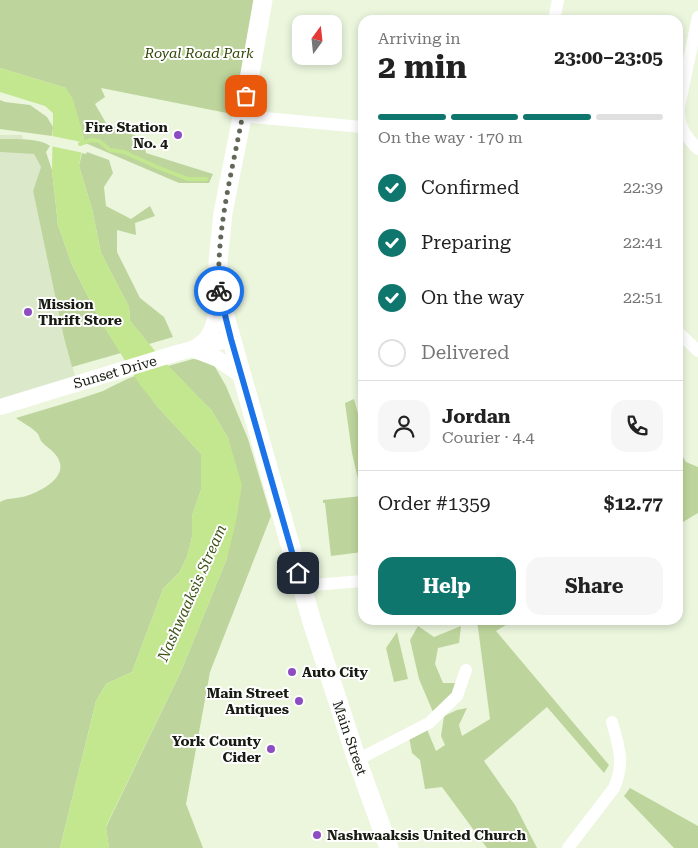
<!DOCTYPE html>
<html lang="en">
<head>
<meta charset="utf-8">
<style>
	body { margin:0; font-family:"Roboto Serif",serif; background:#f6f6f6; color:#222; height:100vh; display:flex; flex-direction:column; font-size:19px; white-space:nowrap }
	* { box-sizing:border-box; margin:0 }
	p { font-size:16px; color:#767676 }
	.icon { flex:none; width:28px; height:28px; fill:none; stroke:currentColor; stroke-width:2; stroke-linecap:round; stroke-linejoin:round }
	.map { position:relative; flex:1; overflow:hidden }
	.drawer { position:absolute; left:358px; top:15px; width:325px; height:610px; display:flex; flex-direction:column; background:#fff; border-radius:15px; box-shadow:0 2px 8px #0003 }
	.drawer>* { flex:none }
	.needle { width:32px; rotate:15deg }
	.buttons { position:absolute; left:292px; top:15px; display:grid; gap:10px }
	.buttons a { display:grid; place-items:center; width:50px; height:50px; border-radius:10px; background:#fff; box-shadow:0 2px 8px #0003; font-size:25px }
	.pin { position:absolute; display:grid; place-items:center; width:42px; height:42px; color:#fff; margin:-21px; border-radius:10px; box-shadow:0 2px 8px #0006 }
	.courier { position:absolute; display:grid; place-items:center; width:50px; height:50px; margin:-25px; border:4px solid #1a73e8; border-radius:50%; background:#fff; color:#222; box-shadow:0 1px 6px #0007 }
	.summary em { font-style:normal; font-weight:700 }
	.summary div { display:flex; flex-direction:column-reverse }
	.summary { display:flex; align-items:center; justify-content:space-between; height:85px; padding:0 20px }
	h1 { font-size:32px; font-weight:700; line-height:38px }
	.bar { display:grid; grid-template-columns:repeat(4,1fr); gap:8px 5px; align-content:center; height:60px; padding:0 20px }
	.bar i { height:6px; border-radius:4px; background:#e0e0e0 }
	.bar .on { background:#0f766e }
	.bar p { grid-column:span 4 }
	.line { display:flex; align-items:center; gap:12px; padding:0 20px; border-top:1px solid #e0e0e0 }
	.line div { flex:1 }
	.round { display:grid; place-items:center; flex:none; width:52px; height:52px; border-radius:15px; background:#f6f6f6 }
	ol { padding:0 20px; list-style:none }
	li { display:flex; align-items:center; gap:15px; height:55px }
	li p { margin-inline-start:auto }
	li .icon { padding:5px; border-radius:50%; background:#0f766e; color:#fff; stroke-width:4 }
	li:last-child { color:#767676 }
	li i { width:28px; height:28px; border:2px solid #e0e0e0; border-radius:50% }
	.action { display:flex; gap:10px; margin-top:auto; padding:10px 20px }
	.action a { flex:1; height:58px; border-radius:15px; background:#0f766e; color:#fff; font-size:20px; font-weight:700; line-height:58px; text-align:center }
	.action a+a { background:#f6f6f6; color:#222 }
	.map>svg:first-child { display:block }
	.built { fill:#dbe9ca }
	.green { fill:#bdd59c }
	.water { fill:#c3e78f }
	.pier { fill:#ebf6dd }
	.lines { fill:none; stroke-linecap:round; stroke-linejoin:round }
	.stream { stroke:#c3e78f; stroke-width:4 }
	.minor { stroke:#fff; stroke-width:12 }
	.tertiary { stroke:#fff; stroke-width:16 }
	.secondary { stroke:#fff; stroke-width:19 }
	.done { stroke:#616859; stroke-width:5; stroke-dasharray:0 9 }
	.route { stroke:#1a73e8; stroke-width:6 }
	.poi-dot { fill:#8d4cc1; stroke:#fff; stroke-width:2 }
	.labels { text-anchor:middle; dominant-baseline:central; stroke-width:4; stroke-linejoin:round; paint-order:stroke }
	.park-label { font-size:14px; font-style:italic; fill:#314605; stroke:#fff }
	.poi-label { font-size:14px; font-weight:bold; fill:#171b12; stroke:#fff; text-anchor:end }
	.street-label { font-size:14px; fill:#171b12; stroke:#fff }
	.water-label { font-size:15px; font-style:italic; fill:#405619; stroke:#fff }
</style>
</head>
<body>
<div class="map">
<svg width="698" height="848" viewBox="0 0 698 848">
	<rect width="100%" height="100%" fill="#ebf6dd"/>
	<path class="built" d="M 0,135 L 22,135 L 26,153 L 34,154 L 41,167 L 33,191 L 64,338 L 77,383 L 0,407 Z"/>
	<path class="green" d="M 0,0 L 263,0 L 242,116 L 101,88 L 105,97 L 95,104 L 106,123 L 143,139 L 146,153 L 213,174 L 209,183 L 179,183 L 83,142 L 84,138 L 66,88 L 0,68 Z
		M 0,100 L 5,102 L 30,105 L 47,117 L 53,127 L 52,136 L 0,129 Z
		M 0,139 C 12,139 41,138 50,146 L 46,152 L 52,170 L 58,225 L 72,265 L 100,320 L 121,353 L 72,367 L 64,338 L 33,191 L 41,167 L 34,154 L 0,152 Z
		M 87,152 L 109,160 L 113,173 L 104,187 L 106,206 L 131,219 L 150,206 L 155,216 L 135,223 L 136,235 L 117,230 L 117,252 L 140,298 L 164,317 L 173,337 L 149,344 L 130,321 L 129,307 L 101,253 L 92,209 L 79,166 L 82,153 L 86,154 Z
		M 193,359 L 205,360 L 215,367 L 226,386 L 248,439 L 271,516 L 210,672 L 186,804 L 203,848 L 109,848 L 106,827 L 182,669 L 227,558 L 234,461 L 228,438 L 212,411 L 168,366 Z
		M 135,376 L 157,406 L 201,454 L 201,490 L 192,516 L 192,537 L 187,557 L 179,573 L 163,589 L 132,672 L 106,684 L 96,701 L 60,848 L 0,848 L 0,502 C 8,497 20,499 29,495 C 45,489 72,474 55,454 C 51,449 45,446 41,441 C 40,439 39,436 38,434 C 33,428 23,423 16,418 C 45,409 74,401 103,391 C 114,386 123,380 135,376 Z
		M 354,399 L 362,429 L 362,490 L 360,488 L 352,453 L 345,403 Z
		M 678,449 L 686,462 L 698,467 L 698,513 L 678,525 Z
		M 362,496 L 362,552 L 331,556 L 325,503 L 323,503 L 323,500 Z
		M 477,620 L 514,620 L 496,631 L 609,765 L 604,773 L 547,707 L 484,761 L 515,805 L 537,848 L 487,848 L 442,787 L 425,789 L 420,760 L 412,753 L 409,737 L 426,727 L 436,751 L 445,745 L 441,736 L 444,716 L 457,710 L 467,708 L 459,725 L 462,736 L 490,719 Z
		M 418,626 L 434,637 L 461,626 L 459,643 L 438,648 L 435,664 L 443,683 L 455,683 L 451,697 L 433,712 L 419,679 L 410,640 Z
		M 397,632 L 408,679 L 394,682 L 386,648 Z
		M 630,788 L 698,826 L 698,848 L 674,848 L 624,796 Z"/>
	<path class="water" d="M 0,68 L 66,88 L 73,99 L 84,138 L 79,166 L 92,209 L 101,253 L 129,307 L 130,321 L 161,358 L 212,411 L 228,438 L 242,485 L 236,522 L 227,558 L 182,669 L 106,826 L 109,848 L 60,848 L 96,701 L 106,684 L 132,672 L 163,589 L 179,573 L 187,557 L 192,537 L 192,516 L 201,490 L 201,454 L 157,406 L 140,385 L 100,320 L 72,265 L 58,225 L 52,170 L 53,113 L 45,106 L 0,92 Z"/>
	<path class="pier" d="M 52,136 L 86,143 L 84,153 L 50,146 Z"/>
	<g class="lines">
		<path class="stream" d="M 80,144 L 91,140 L 99,141 L 110,150 L 124,152 L 157,167 L 188,179 L 206,179"/>
		<path class="minor" d="M 698,17 L 679,107 C 678,126 685,136 698,149
			M 554,20 L 558,0
			M 242,116 L 362,127
			M 678,332 L 698,351
			M 301,586 L 362,581
			M 357,760 L 429,723 L 457,696 L 466,670
			M 568,848 L 614,788 C 625,763 619,747 612,722"/>
		<path class="tertiary" d="M 196,347 C 216,336 215,315 219,295
			M 192,349 L 218,359 L 242,376
			M 0,407 L 177,353 L 231,339"/>
		<path class="secondary" d="M 263,0 L 245,102 L 223,213 L 218,261 L 219,295 L 312,622 L 357,760 L 389,848"/>
	</g>
	<g class="lines">
		<path class="done" d="M 219,291 C 216,222 235,163 246,96"/>
		<path class="route" d="M 219,291 L 231,339 L 298,573"/>
	</g>
	<g class="poi-dot">
		<circle cx="178" cy="135" r="5"/>
		<circle cx="28" cy="312" r="5"/>
		<circle cx="292" cy="672" r="5"/>
		<circle cx="299" cy="701" r="5"/>
		<circle cx="271" cy="749" r="5"/>
		<circle cx="317" cy="835" r="5"/>
	</g>
	<g class="labels">
		<g class="park-label">
			<text x="199" y="53">Royal Road Park</text>
		</g>
		<g class="poi-label">
			<text x="168" y="127">Fire Station<tspan x="168" dy="16">No. 4</tspan></text>
			<text x="38" y="304" text-anchor="start">Mission<tspan x="38" dy="16">Thrift Store</tspan></text>
			<text x="302" y="672" text-anchor="start">Auto City</text>
			<text x="289" y="693">Main Street<tspan x="289" dy="16">Antiques</tspan></text>
			<text x="261" y="741">York County<tspan x="261" dy="16">Cider</tspan></text>
			<text x="327" y="835" text-anchor="start">Nashwaaksis United Church</text>
		</g>
		<g class="street-label">
			<text transform="translate(115 372) rotate(-16)">Sunset Drive</text>
			<text transform="translate(350 738) rotate(71)">Main Street</text>
		</g>
		<g class="water-label">
			<text transform="translate(192 593) rotate(-66)">Nashwaaksis Stream</text>
		</g>
	</g>
</svg>
<div class="buttons">
<a><svg class="needle" viewBox="-14 -14 28 28"><path d="M0-13l5 13h-10z" fill="#e53935"/><path d="M0 13l5-13h-10z" fill="#767676"/></svg></a>
</div>
<div class="pin" style="left:246px;top:96px;background:#ea580c"><svg class="icon" aria-label="bag" viewBox="0 0 24 24"><path d="M5 8h14l-1 12H6zM9 8a3 3 0 0 1 6 0"/></svg></div>
<div class="pin" style="left:298px;top:573px;background:#1f2937"><svg class="icon" aria-label="home" viewBox="0 0 24 24"><path d="M3 11l9-7 9 7M6 9v11h12V9"/></svg></div>
<div class="courier" style="left:219px;top:291px"><svg class="icon" aria-label="bike" viewBox="0 0 24 24"><circle cx="6" cy="16" r="4"/><circle cx="18" cy="16" r="4"/><path d="M6 16l4-8h5l3 8M10 8l3 8H6M13 5h3"/></svg></div>
<section class="drawer">
<div class="summary"><div><h1>2 min</h1><p>Arriving in</p></div><em>23:00–23:05</em></div>
<div class="bar"><i class="on"></i><i class="on"></i><i class="on"></i><i></i><p>On the way · 170 m</p></div>
<ol>
<li><svg class="icon" aria-label="check" viewBox="0 0 24 24"><path d="M5 12l5 5 9-10"/></svg>Confirmed<p>22:39</p></li>
<li><svg class="icon" aria-label="check" viewBox="0 0 24 24"><path d="M5 12l5 5 9-10"/></svg>Preparing<p>22:41</p></li>
<li><svg class="icon" aria-label="check" viewBox="0 0 24 24"><path d="M5 12l5 5 9-10"/></svg>On the way<p>22:51</p></li>
<li><i></i>Delivered</li>
</ol>
<div class="line" style="height:90px"><a class="round"><svg class="icon" aria-label="person" viewBox="0 0 24 24"><circle cx="12" cy="8" r="4"/><path d="M4 21q1-7 8-7t8 7"/></svg></a><div><b>Jordan</b><p>Courier · 4.4</p></div><a class="round"><svg class="icon" aria-label="phone" viewBox="0 0 24 24"><path d="M5 4h4l2 5-3 2q2 4 5 5l2-3 5 2v4C11 20 4 13 5 4z"/></svg></a></div>
<div class="line" style="height:65px"><div>Order #1359</div><b>$12.77</b></div>
<div class="action"><a>Help</a><a>Share</a></div>
</section>
</div>
</body>
</html>
